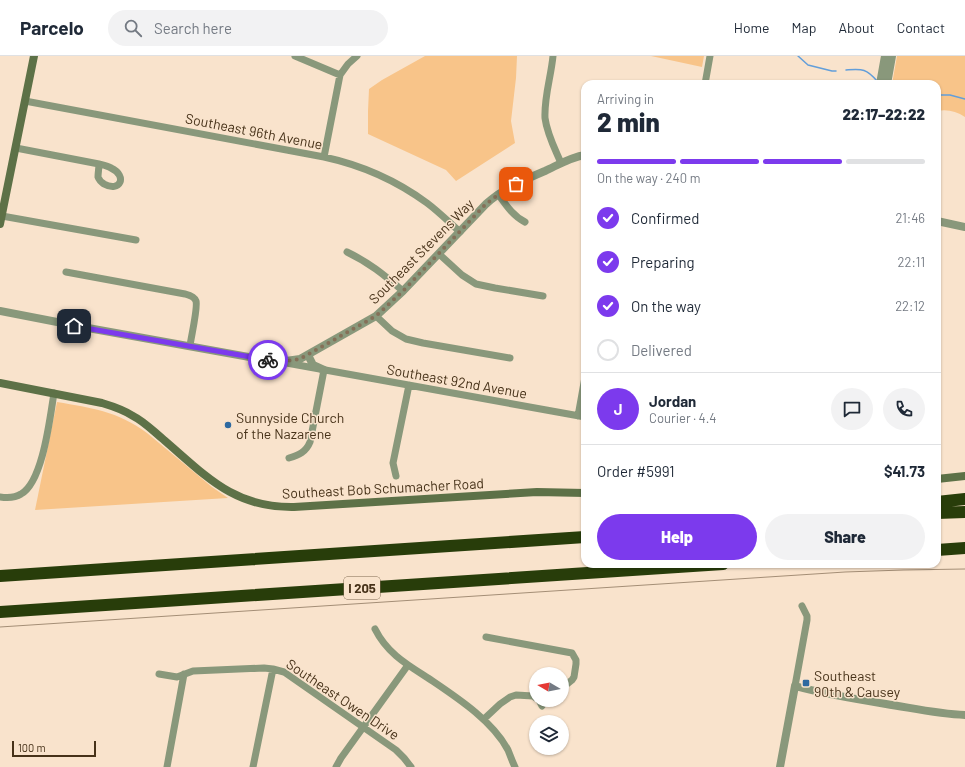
<!DOCTYPE html>
<html lang="en">
<head>
<meta charset="utf-8">
<style>
	body { margin:0; font-family:Barlow,sans-serif; background:#f2f2f3; color:#1f2937; height:100vh; display:flex; flex-direction:column; font-size:15px; white-space:nowrap }
	* { box-sizing:border-box; margin:0 }
	p { font-size:13px; color:#747a83 }
	.icon { flex:none; width:22px; height:22px; fill:none; stroke:currentColor; stroke-width:2; stroke-linecap:round; stroke-linejoin:round }
	.map { position:relative; flex:1; overflow:hidden }
	.sheet { position:absolute; left:581px; top:24px; width:360px; height:488px; display:flex; flex-direction:column; background:#fff; border-radius:12px; box-shadow:0 1px 3px #0004 }
	.sheet>* { flex:none }
	.needle { width:26px; rotate:280deg }
	.fabs { position:absolute; left:529px; top:611px; display:grid; gap:8px }
	.fabs a { display:grid; place-items:center; width:40px; height:40px; border-radius:50%; background:#fff; box-shadow:0 1px 3px #0004; font-size:20px }
	.scale { position:absolute; left:12px; bottom:10px; width:84px; box-sizing:border-box; padding-left:4px; border:2px solid #473219; border-top:0; font-size:11px; line-height:14px; white-space:nowrap; color:#473219; -webkit-text-stroke:3px #f9e3cc; paint-order:stroke }
	.pin { position:absolute; display:grid; place-items:center; width:34px; height:34px; color:#fff; margin:-17px; border-radius:8px; box-shadow:0 2px 6px #0006 }
	.courier { position:absolute; display:grid; place-items:center; width:40px; height:40px; margin:-20px; border:3px solid #7c3aed; border-radius:50%; background:#fff; color:#222; box-shadow:0 1px 5px #0007 }
	.overview em { font-style:normal; font-weight:800 }
	.overview div { display:flex; flex-direction:column-reverse }
	.overview { display:flex; align-items:center; justify-content:space-between; height:68px; padding:0 16px }
	h1 { font-size:26px; font-weight:800; line-height:30px }
	.bar { display:grid; grid-template-columns:repeat(4,1fr); gap:6px 4px; align-content:center; height:48px; padding:0 16px }
	.bar i { height:5px; border-radius:3px; background:#e0e1e3 }
	.bar .active { background:#7c3aed }
	.bar p { grid-column:span 4 }
	.line { display:flex; align-items:center; gap:10px; padding:0 16px; border-top:1px solid #e0e1e3 }
	.line div { flex:1 }
	.round { display:grid; place-items:center; flex:none; width:42px; height:42px; border-radius:21px; background:#f2f2f3 }
	ol { padding:0 16px; list-style:none }
	li { display:flex; align-items:center; gap:12px; height:44px }
	li p { margin-inline-start:auto }
	li .icon { padding:4px; border-radius:50%; background:#7c3aed; color:#fff; stroke-width:4 }
	li:last-child { color:#747a83 }
	li i { width:22px; height:22px; border:2px solid #e0e1e3; border-radius:50% }
	.button { display:flex; gap:8px; margin-top:auto; padding:8px 16px }
	.button a { flex:1; height:46px; border-radius:24px; background:#7c3aed; color:#fff; font-size:16px; font-weight:800; line-height:46px; text-align:center }
	.button a+a { background:#f2f2f3; color:#1f2937 }
	header { display:flex; align-items:center; gap:24px; box-sizing:border-box; height:56px; padding:0 20px; background:#fff; border-bottom:1px solid #e0e1e3 }
	header strong { font-size:19px }
	nav { display:flex; gap:22px; margin-inline-start:auto; font-size:14px }
	.search { width:280px; height:36px; background:#f2f2f3; display:flex; align-items:center; gap:10px; box-sizing:border-box; padding:0 14px; border-radius:22px; color:#747a83; font-size:15px }
	.map>svg:first-child { display:block }
	.green { fill:#f8c489 }
	.lines { fill:none; stroke-linecap:round; stroke-linejoin:round }
	.stream { stroke:#629eda; stroke-width:1.5 }
	.minor { stroke:#89987b; stroke-width:7 }
	.tertiary { stroke:#89987b; stroke-width:8 }
	.secondary { stroke:#5d7147; stroke-width:8 }
	.motorway { stroke:#283d0a; stroke-width:12 }
	.tram { stroke:#a48e76; stroke-width:1 }
	.done { stroke:#857058; stroke-width:4; stroke-dasharray:0 7.2 }
	.route { stroke:#7c3aed; stroke-width:5 }
	.poi-dot { fill:#2e69a0; stroke:#f9e3cc; stroke-width:1.5 }
	.labels { text-anchor:middle; dominant-baseline:central; stroke-width:3; stroke-linejoin:round; paint-order:stroke }
	.shield { fill:#f9e3cc; stroke:#7c674f; stroke-width:1 }
	.shield-label { font-size:13px; font-weight:bold; fill:#473219 }
	.street-label { font-size:14px; fill:#473219; stroke:#f9e3cc }
	.poi-label { font-size:14px; fill:#473219; stroke:#f9e3cc; text-anchor:start }
</style>
</head>
<body>
<header>
<strong>Parcelo</strong>
<div class="search"><svg class="icon" aria-label="search" viewBox="0 0 24 24"><circle cx="10" cy="10" r="6"/><path d="M15 15l6 6"/></svg>Search here</div>
<nav><a>Home</a><a>Map</a><a>About</a><a>Contact</a></nav>
</header>
<div class="map">
<svg width="965" height="711" viewBox="0 0 965 711">
	<rect width="100%" height="100%" fill="#f9e3cc"/>
	<path class="green" d="M 425,0 L 517,0 L 516,22 L 511,65 L 515,87 L 456,125 L 446,114 L 368,78 L 368,55 L 369,33 L 382,24 Z
		M 651,0 L 704,0 L 702,11 Z
		M 897,0 L 965,0 L 965,61 C 956,55 947,53 937,55 L 937,28 L 892,28 Z
		M 57,346 C 92,352 117,355 147,377 L 212,431 L 228,442 L 35,454 Z"/>
	<g class="lines">
		<path class="stream" d="M 798,0 L 808,9 L 832,15 L 836,15
			M 846,14 C 862,13 866,12 877,25
			M 937,39 L 950,39 L 965,43"/>
		<path class="minor" d="M 295,0 L 340,19
			M 553,0 C 551,21 544,41 545,62 C 547,78 555,93 561,107
			M 705,28 L 710,0
			M 849,28 L 856,28
			M 25,45 L 324,101 C 361,109 397,125 427,147 C 439,156 449,166 460,176
			M 16,92 L 99,108 C 103,109 108,110 111,112 C 128,120 120,137 104,128 C 101,126 99,124 98,121 C 98,117 99,112 99,108
			M 324,101 L 340,19 L 348,8 L 357,0
			M 498,138 C 506,149 513,160 525,166
			M 2,160 L 136,184
			M 347,196 C 370,207 384,219 403,235
			M 439,198 L 462,219 L 476,228 L 495,232 L 543,240
			M 66,216 L 185,238 C 189,239 194,240 196,245 C 198,252 191,281 190,290
			M 376,260 L 392,275 L 406,283 L 423,287 L 510,302
			M 281,306 L 585,361
			M 578,360 L 585,321
			M 289,402 C 299,399 306,396 310,386 L 324,314
			M 396,420 L 393,407 L 409,329
			M 0,441 C 7,442 15,442 21,438 C 43,426 50,361 54,337
			M 375,573 C 387,597 406,608 428,622 C 456,641 492,664 508,694 C 510,699 512,705 515,711
			M 486,581 L 572,597 L 576,604 L 576,608 L 574,621 L 572,624 L 562,632
			M 159,618 L 177,621 L 193,615 L 264,612 L 273,613 L 284,616 L 396,694 L 404,702 L 411,711
			M 795,630 L 807,564 L 807,560 L 802,550
			M 539,644 L 542,650
			M 484,663 L 500,648 L 510,641 L 516,639 L 533,640 L 536,642
			M 167,711 L 184,618
			M 253,711 L 273,613
			M 336,711 L 341,702 L 408,609"/>
		<path class="tertiary" d="M 880,28 L 885,0
			M 887,28 L 892,0
			M 937,165 L 965,171
			M 0,255 L 88,272 L 266,304 L 286,305 L 300,303 L 323,290 L 376,260 L 403,235 L 486,148 C 502,133 524,124 545,115 C 558,109 571,101 585,99
			M 308,299 L 313,309 L 324,314
			M 780,711 L 795,630 C 824,638 855,643 886,648 C 912,652 938,658 965,659"/>
		<path class="secondary" d="M 0,168 L 34,0
			M 0,327 L 102,347 C 112,350 124,354 133,360 C 145,366 154,376 164,384 C 207,421 234,452 294,451 L 537,436 L 585,437
			M 937,423 L 965,420"/>
		<path class="motorway" d="M 937,446 L 965,443
			M 937,457 L 965,456
			M 937,494 L 965,492
			M 0,520 L 585,481
			M 0,556 L 723,508"/>
		<path class="tram" d="M 0,571 L 845,516 L 903,514 L 965,513"/>
	</g>
	<g class="lines">
		<path class="done" d="M 268,304 L 286,305 L 300,303 L 323,290 L 376,260 L 403,235 L 486,148 L 503,135 L 516,128"/>
		<path class="route" d="M 74,270 L 268,304"/>
	</g>
	<g class="poi-dot">
		<circle cx="228" cy="369" r="4"/>
		<rect x="802" y="623" width="8" height="8" rx="2"/>
	</g>
	<g class="labels">
		<rect class="shield" x="344" y="521" width="36" height="22" rx="3"/>
		<g class="shield-label">
			<text x="362" y="532">I 205</text>
		</g>
		<g class="street-label">
			<text transform="translate(254 75) rotate(11)">Southeast 96th Avenue</text>
			<text transform="translate(421 195) rotate(-45)">Southeast Stevens Way</text>
			<text transform="translate(457 325) rotate(10)">Southeast 92nd Avenue</text>
			<text transform="translate(383 432) rotate(-3)">Southeast Bob Schumacher Road</text>
			<text transform="translate(343 643) rotate(34)">Southeast Owen Drive</text>
		</g>
		<g class="poi-label">
			<text x="236" y="361">Sunnyside Church<tspan x="236" dy="16">of the Nazarene</tspan></text>
			<text x="814" y="619">Southeast<tspan x="814" dy="16">90th &amp; Causey</tspan></text>
		</g>
	</g>
</svg>
<div class="fabs">
<a><svg class="needle" viewBox="-14 -14 28 28"><path d="M0-13l5 13h-10z" fill="#e53935"/><path d="M0 13l5-13h-10z" fill="#747a83"/></svg></a>
<a><svg class="icon" aria-label="layers" viewBox="0 0 24 24"><path d="M12 4l9 5-9 5-9-5zM3 14l9 5 9-5"/></svg></a>
</div>
<div class="scale">100 m</div>
<div class="pin" style="left:516px;top:128px;background:#ea580c"><svg class="icon" aria-label="bag" viewBox="0 0 24 24"><path d="M5 8h14l-1 12H6zM9 8a3 3 0 0 1 6 0"/></svg></div>
<div class="pin" style="left:74px;top:270px;background:#1f2937"><svg class="icon" aria-label="home" viewBox="0 0 24 24"><path d="M3 11l9-7 9 7M6 9v11h12V9"/></svg></div>
<div class="courier" style="left:268px;top:304px"><svg class="icon" aria-label="bike" viewBox="0 0 24 24"><circle cx="6" cy="16" r="4"/><circle cx="18" cy="16" r="4"/><path d="M6 16l4-8h5l3 8M10 8l3 8H6M13 5h3"/></svg></div>
<section class="sheet">
<div class="overview"><div><h1>2 min</h1><p>Arriving in</p></div><em>22:17–22:22</em></div>
<div class="bar"><i class="active"></i><i class="active"></i><i class="active"></i><i></i><p>On the way · 240 m</p></div>
<ol>
<li><svg class="icon" aria-label="check" viewBox="0 0 24 24"><path d="M5 12l5 5 9-10"/></svg>Confirmed<p>21:46</p></li>
<li><svg class="icon" aria-label="check" viewBox="0 0 24 24"><path d="M5 12l5 5 9-10"/></svg>Preparing<p>22:11</p></li>
<li><svg class="icon" aria-label="check" viewBox="0 0 24 24"><path d="M5 12l5 5 9-10"/></svg>On the way<p>22:12</p></li>
<li><i></i>Delivered</li>
</ol>
<div class="line" style="height:72px"><b class="round" style="background:#7c3aed;color:#fff">J</b><div><b>Jordan</b><p>Courier · 4.4</p></div><a class="round"><svg class="icon" aria-label="chat" viewBox="0 0 24 24"><path d="M4 5h16v11H9l-5 4z"/></svg></a><a class="round"><svg class="icon" aria-label="phone" viewBox="0 0 24 24"><path d="M5 4h4l2 5-3 2q2 4 5 5l2-3 5 2v4C11 20 4 13 5 4z"/></svg></a></div>
<div class="line" style="height:52px"><div>Order #5991</div><b>$41.73</b></div>
<div class="button"><a>Help</a><a>Share</a></div>
</section>
</div>
</body>
</html>
